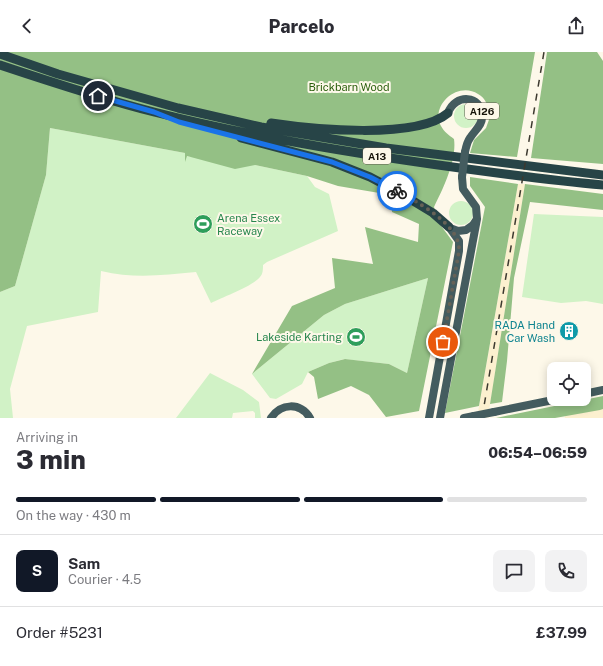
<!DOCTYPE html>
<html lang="en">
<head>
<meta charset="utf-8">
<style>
	body { margin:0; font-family:"Public Sans",sans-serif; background:#f2f2f3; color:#2b2b33; height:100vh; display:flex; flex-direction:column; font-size:15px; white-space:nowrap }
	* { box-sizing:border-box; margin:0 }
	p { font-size:13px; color:#7c7c81 }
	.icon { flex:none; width:22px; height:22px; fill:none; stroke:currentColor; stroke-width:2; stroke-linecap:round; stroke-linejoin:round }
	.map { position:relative; height:366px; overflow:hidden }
	.sheet { display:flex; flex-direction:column; background:#fff; flex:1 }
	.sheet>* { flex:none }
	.fabs { position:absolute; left:547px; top:310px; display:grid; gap:8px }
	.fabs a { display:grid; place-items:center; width:44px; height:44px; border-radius:8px; background:#fff; box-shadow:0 2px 10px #0003; font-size:20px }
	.pin { position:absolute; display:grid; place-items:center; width:34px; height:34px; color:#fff; margin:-17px; border:2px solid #fff; border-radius:50%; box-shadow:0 1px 4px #0007 }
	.courier { position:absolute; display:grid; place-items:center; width:40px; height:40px; margin:-20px; border:3px solid #1a73e8; border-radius:50%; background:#fff; color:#222; box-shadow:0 1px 5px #0007 }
	.headline em { font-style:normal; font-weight:800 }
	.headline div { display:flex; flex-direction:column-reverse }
	.headline { display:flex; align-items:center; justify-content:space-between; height:68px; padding:0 16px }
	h1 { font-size:26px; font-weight:800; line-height:30px }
	.bar { display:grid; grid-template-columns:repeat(4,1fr); gap:6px 4px; align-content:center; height:48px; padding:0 16px }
	.bar i { height:5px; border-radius:3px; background:#e1e1e2 }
	.bar .selected { background:#111827 }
	.bar p { grid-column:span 4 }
	.line { display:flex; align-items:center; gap:10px; padding:0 16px; border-top:1px solid #e1e1e2 }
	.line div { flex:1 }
	.round { display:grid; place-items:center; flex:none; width:42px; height:42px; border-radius:8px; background:#f2f2f3 }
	header { display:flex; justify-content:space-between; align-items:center; height:52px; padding:0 16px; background:#fff; font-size:18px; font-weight:800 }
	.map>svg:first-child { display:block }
	.built { fill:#fcf0cf }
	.green { fill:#d1f2c6 }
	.forest { fill:#94c085 }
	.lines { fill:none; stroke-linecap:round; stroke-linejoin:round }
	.major { stroke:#445c5f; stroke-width:8 }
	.highway { stroke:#274447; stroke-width:9 }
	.rail { stroke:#3c392f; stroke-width:1.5; stroke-dasharray:7 7; stroke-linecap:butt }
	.major-bridge { stroke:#445c5f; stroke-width:8 }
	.done { stroke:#666257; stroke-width:4; stroke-dasharray:0 7.2 }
	.route { stroke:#1a73e8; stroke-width:5 }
	.labels { text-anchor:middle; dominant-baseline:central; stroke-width:4; stroke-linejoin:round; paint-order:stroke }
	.shield { fill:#fdf8e9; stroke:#5b574c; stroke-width:1 }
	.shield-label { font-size:10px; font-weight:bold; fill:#151209 }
	.park-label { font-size:11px; fill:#2a5f0d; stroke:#fdf8e9 }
	.leisure-label { font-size:11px; fill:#27864d; stroke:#fdf8e9; text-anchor:start }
	.culture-label { font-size:11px; fill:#0d838f; stroke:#fdf8e9; text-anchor:end }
</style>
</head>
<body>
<header><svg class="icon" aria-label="back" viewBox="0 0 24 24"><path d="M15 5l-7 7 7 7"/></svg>Parcelo<svg class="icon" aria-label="share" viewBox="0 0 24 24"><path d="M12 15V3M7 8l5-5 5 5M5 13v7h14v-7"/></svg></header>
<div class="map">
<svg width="603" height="366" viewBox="0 0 603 366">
	<rect width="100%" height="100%" fill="#fdf8e9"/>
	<path class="built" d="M 518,132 L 525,132 L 490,353 L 487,366 L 477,366 Z
		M 603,347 L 603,366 L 565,366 L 563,355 Z"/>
	<path class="green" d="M454 64a12 12 0 1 1 24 0a12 12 0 1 1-24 0Z
		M 50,76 L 185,101 L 185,107 L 186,104 L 255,113 L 307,124 L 315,135 L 329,142 L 338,179 L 267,210 L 263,213 C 263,217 263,222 260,225 C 253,234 223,245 211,251 L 196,220 C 163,223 135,227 101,219 L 98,260 L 27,274 L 10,337 L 13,366 L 0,366 L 0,240 L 15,234 L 46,123 Z
		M449 161a12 12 0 1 1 24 0a12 12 0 1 1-24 0Z
		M 534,162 L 603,165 L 603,252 L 586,249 L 561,251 L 522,245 Z
		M 428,226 L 407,321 L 389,312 L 344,307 L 329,311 L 308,320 L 302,332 L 276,347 L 270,346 L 252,322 L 324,263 L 345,252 Z
		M 210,321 L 243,338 L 259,350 L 261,366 L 255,366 L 255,361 L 253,359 L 233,361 L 232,366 L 176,366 Z"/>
	<path class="forest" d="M 0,0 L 535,0 L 517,105 L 470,101 L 474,88 L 486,76 L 491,62 C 488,55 486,46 478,42 C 458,29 430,53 441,74 C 444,80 449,83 454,87 C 457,108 443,137 434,155 L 439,171 L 453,190 L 419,359 L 386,365 L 369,343 L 351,334 L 318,347 L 314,325 L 308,320 L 329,311 L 345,307 L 389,312 L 407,321 L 428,226 L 345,252 L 324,263 L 252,322 L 292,254 L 335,236 L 332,206 L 373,212 L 365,175 L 418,190 L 419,172 L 392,160 L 391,143 L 338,134 L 307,124 L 255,113 L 235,117 L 187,104 L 185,110 L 185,101 L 50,76 L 46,123 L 15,234 L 0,240 Z
		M 547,0 L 597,0 L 603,9 L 603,112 L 531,106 Z
		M 470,125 L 518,132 L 479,354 L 445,361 L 485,155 L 470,134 Z
		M 525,132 L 603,142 L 603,158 L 530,150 L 514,226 L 507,309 L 502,350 L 490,352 Z
		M 603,344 L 603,357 L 600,358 L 555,366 L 496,366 Z"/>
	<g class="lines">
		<path class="major" d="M 448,61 C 455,41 482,43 482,64 C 483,73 474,79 470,86 C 467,90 466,95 465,100
			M 450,176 L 458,179 L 466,178 L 473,173 L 477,167 L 476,155 L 463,137 L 462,125
			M 584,342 L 603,338
			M 494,360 L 558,347
			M 271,366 C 281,351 300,350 310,366
			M 429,366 L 459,199 L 459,189 L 449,175
			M 440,366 L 477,167
			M 464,366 L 474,364"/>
		<path class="highway" d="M 0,2 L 58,22 L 178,56 L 261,75 L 386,96 L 603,123
			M 0,13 C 51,30 102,47 154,60 C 245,83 338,99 431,112 C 488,120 545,128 603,133
			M 271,71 C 311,77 416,88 448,61
			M 241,86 L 332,110 L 370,125 L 400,141 L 433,161 L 449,175"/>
		<path class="rail" d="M 482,366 L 544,0"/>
		<path class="major-bridge" d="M 462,125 L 465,100
			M 474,364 L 494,360"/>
	</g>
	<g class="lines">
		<path class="done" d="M 397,139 C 417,150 461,173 459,199 L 443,290"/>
		<path class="route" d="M 98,44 L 154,60 L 179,70 L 332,110 L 370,125 L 397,139"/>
	</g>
	<defs>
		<g id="stadium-disc" transform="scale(1)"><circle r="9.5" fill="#2e9e5b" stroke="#fdf8e9"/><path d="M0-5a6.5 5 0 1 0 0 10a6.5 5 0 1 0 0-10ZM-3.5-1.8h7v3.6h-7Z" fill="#fff"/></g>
		<g id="building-disc" transform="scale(1)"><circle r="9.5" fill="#0f9aa8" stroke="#fdf8e9"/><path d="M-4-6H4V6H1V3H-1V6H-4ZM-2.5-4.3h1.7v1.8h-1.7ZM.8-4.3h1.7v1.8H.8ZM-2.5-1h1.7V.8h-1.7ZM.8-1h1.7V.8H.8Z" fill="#fff"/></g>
	</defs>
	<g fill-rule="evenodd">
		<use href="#stadium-disc" x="203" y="172"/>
		<use href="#building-disc" x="569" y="279"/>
		<use href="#stadium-disc" x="356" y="285"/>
	</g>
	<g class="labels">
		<g class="shield">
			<rect x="465" y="51" width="34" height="16" rx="3"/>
			<rect x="363" y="96" width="28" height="16" rx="3"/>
		</g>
		<g class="shield-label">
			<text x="482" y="59">A126</text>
			<text x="377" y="104">A13</text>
		</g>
		<g class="park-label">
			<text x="349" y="35">Brickbarn Wood</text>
		</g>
		<g class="leisure-label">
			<text x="217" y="166">Arena Essex<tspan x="217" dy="13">Raceway</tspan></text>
			<text x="342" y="285" text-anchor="end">Lakeside Karting</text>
		</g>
		<g class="culture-label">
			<text x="555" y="273">RADA Hand<tspan x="555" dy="13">Car Wash</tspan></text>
		</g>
	</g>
</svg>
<div class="fabs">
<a><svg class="icon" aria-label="locate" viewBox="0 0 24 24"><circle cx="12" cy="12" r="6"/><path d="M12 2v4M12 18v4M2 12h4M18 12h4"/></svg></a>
</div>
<div class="pin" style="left:443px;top:290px;background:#ea580c"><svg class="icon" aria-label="bag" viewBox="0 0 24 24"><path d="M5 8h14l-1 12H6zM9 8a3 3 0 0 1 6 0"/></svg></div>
<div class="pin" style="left:98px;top:44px;background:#1f2937"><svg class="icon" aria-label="home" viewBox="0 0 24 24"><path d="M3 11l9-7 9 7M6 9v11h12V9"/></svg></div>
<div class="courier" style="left:397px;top:139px"><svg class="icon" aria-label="bike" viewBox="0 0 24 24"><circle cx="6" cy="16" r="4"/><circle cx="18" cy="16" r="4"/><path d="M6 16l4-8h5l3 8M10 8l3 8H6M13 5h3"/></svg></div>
</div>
<section class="sheet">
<div class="headline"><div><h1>3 min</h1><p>Arriving in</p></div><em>06:54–06:59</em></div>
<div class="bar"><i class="selected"></i><i class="selected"></i><i class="selected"></i><i></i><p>On the way · 430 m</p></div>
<div class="line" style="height:72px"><b class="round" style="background:#111827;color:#fff">S</b><div><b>Sam</b><p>Courier · 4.5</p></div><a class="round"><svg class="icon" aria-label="chat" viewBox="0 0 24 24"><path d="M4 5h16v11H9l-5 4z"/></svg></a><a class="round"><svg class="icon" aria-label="phone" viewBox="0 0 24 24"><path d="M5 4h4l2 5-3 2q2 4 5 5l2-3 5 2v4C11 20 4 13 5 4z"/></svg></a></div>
<div class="line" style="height:52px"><div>Order #5231</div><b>£37.99</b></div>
</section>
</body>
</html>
